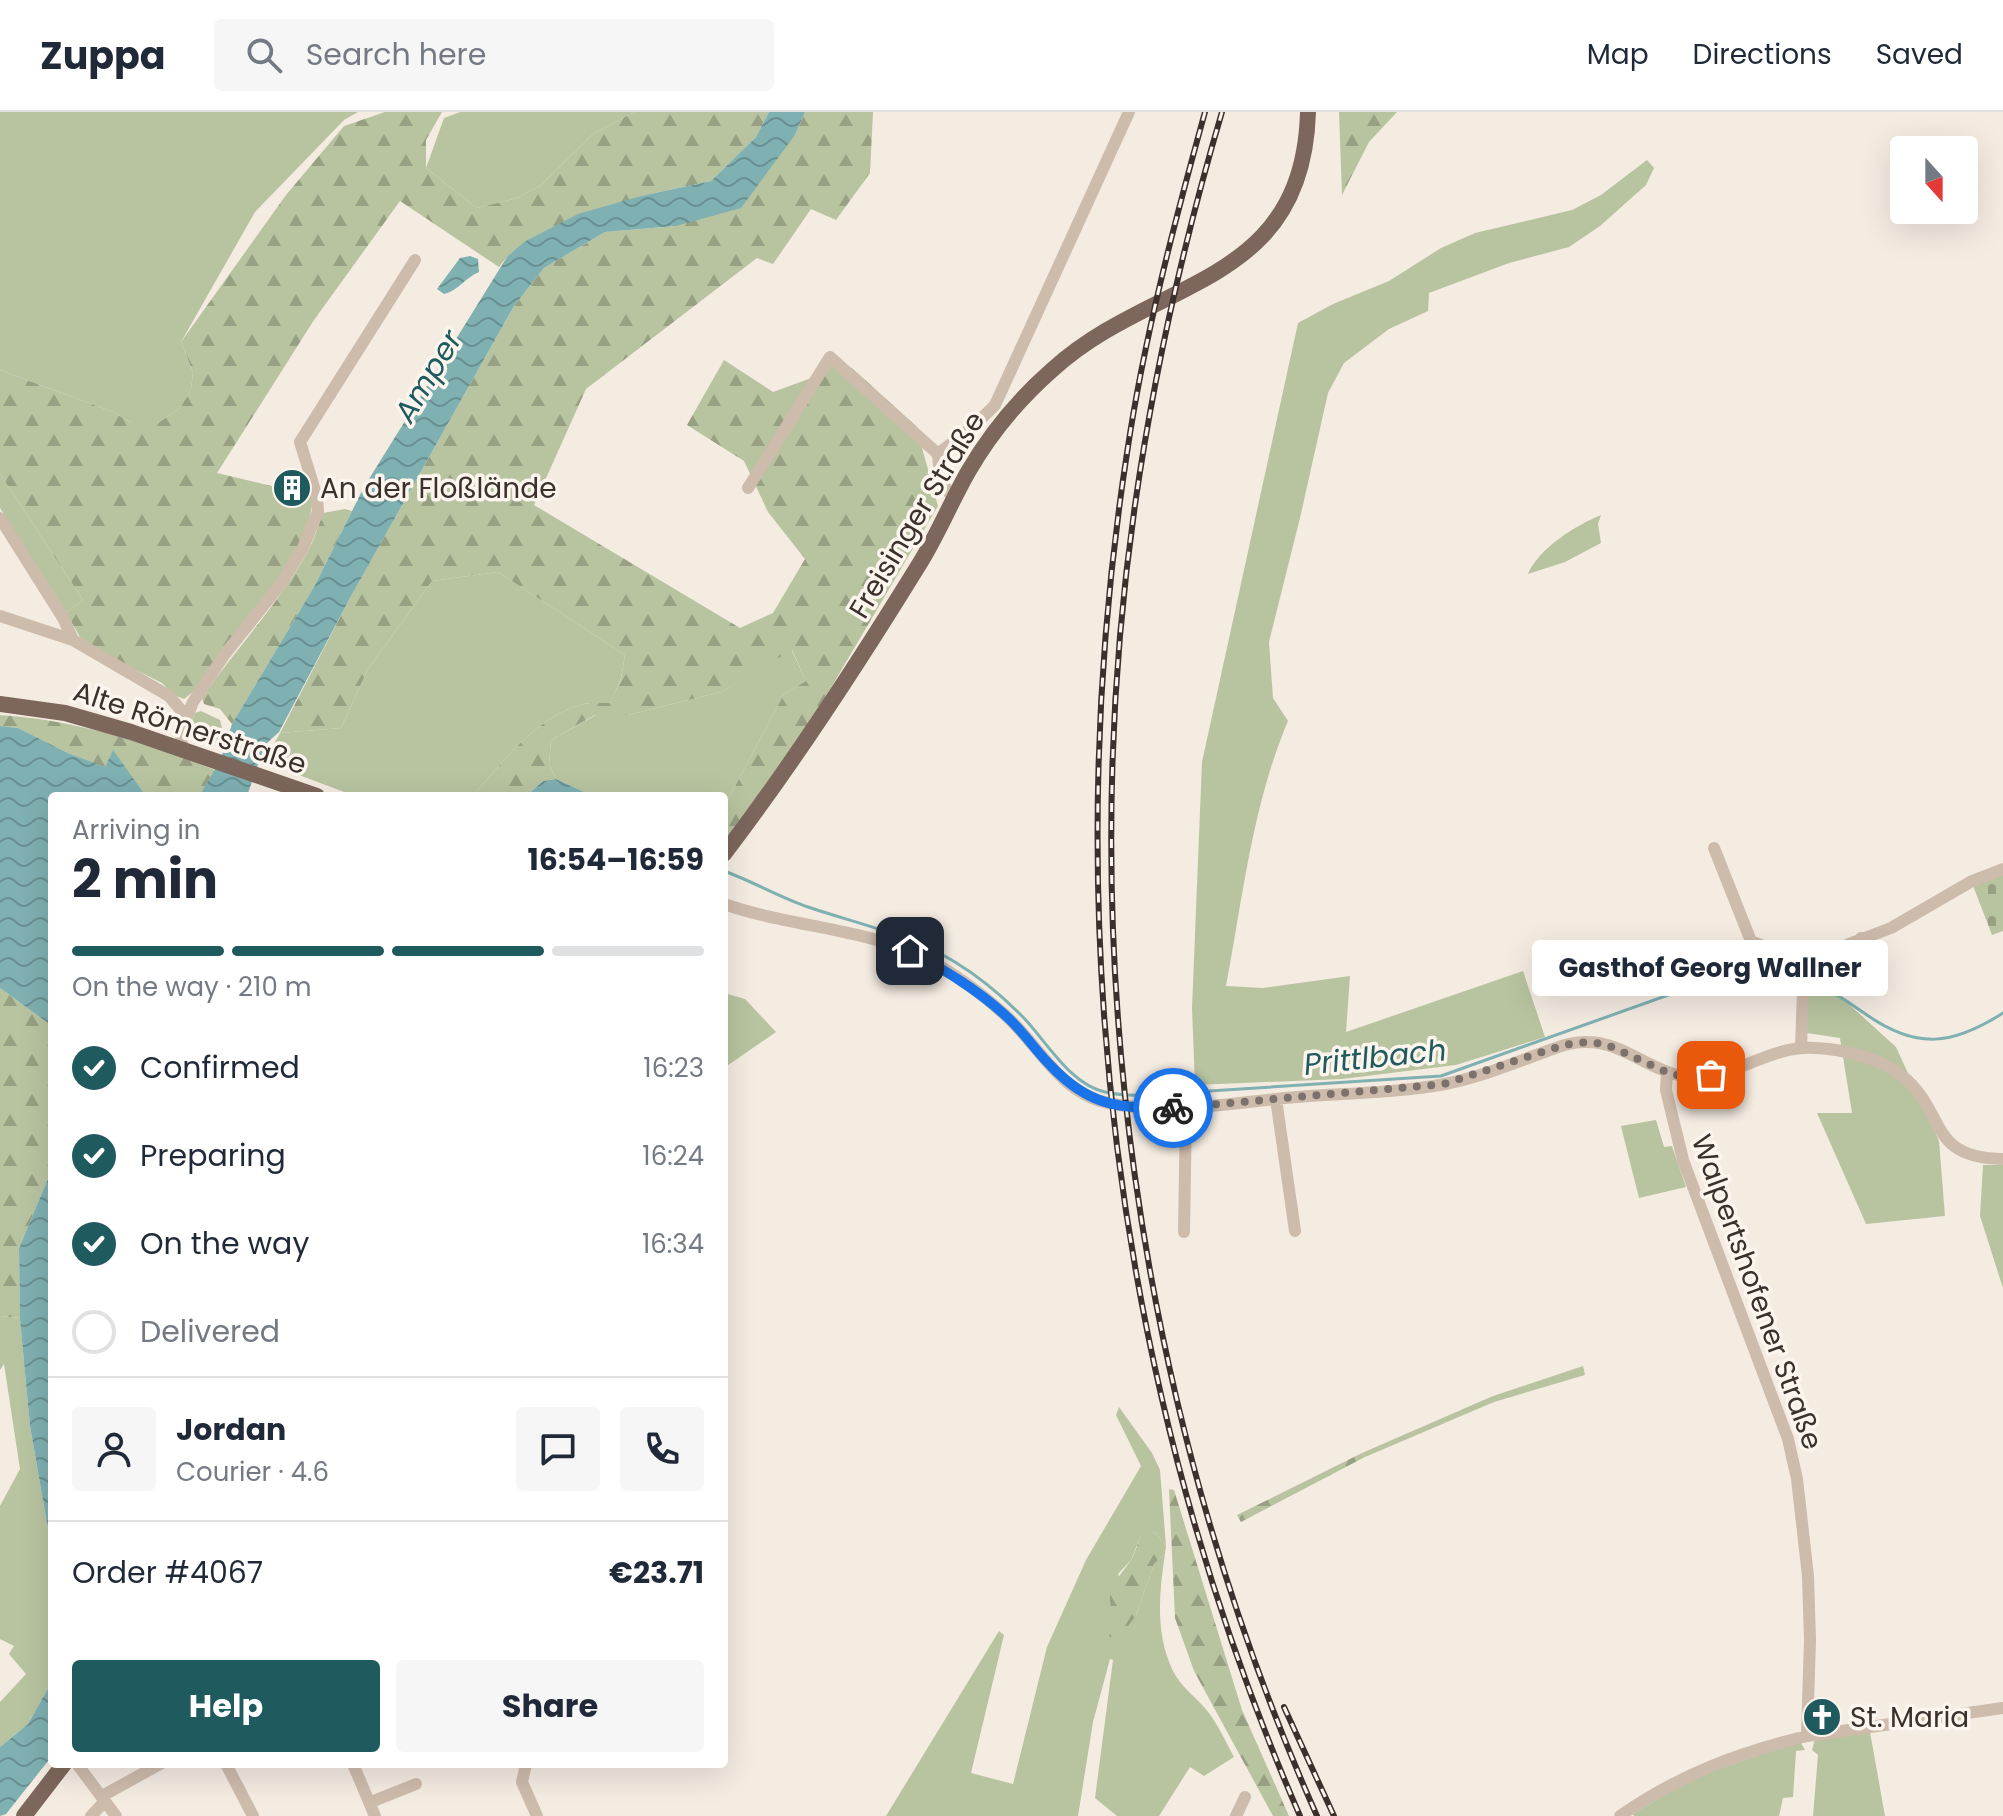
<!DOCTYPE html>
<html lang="en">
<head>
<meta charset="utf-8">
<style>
	body { margin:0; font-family:Poppins,sans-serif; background:#f6f6f7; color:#1f2937; height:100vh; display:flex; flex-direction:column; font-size:30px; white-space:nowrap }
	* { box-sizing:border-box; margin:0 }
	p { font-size:26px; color:#747a83 }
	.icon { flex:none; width:44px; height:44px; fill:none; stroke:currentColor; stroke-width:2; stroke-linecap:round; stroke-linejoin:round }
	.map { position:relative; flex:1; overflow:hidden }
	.details { position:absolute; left:48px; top:680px; width:680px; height:976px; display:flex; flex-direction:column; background:#fff; border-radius:8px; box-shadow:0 8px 32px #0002 }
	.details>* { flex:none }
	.needle { width:52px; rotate:159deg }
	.tools { position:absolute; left:1890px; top:24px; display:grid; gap:16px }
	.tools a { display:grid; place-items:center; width:88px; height:88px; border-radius:8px; background:#fff; box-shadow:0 8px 32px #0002; font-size:40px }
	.pin { position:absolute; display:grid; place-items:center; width:68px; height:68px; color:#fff; margin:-34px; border-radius:16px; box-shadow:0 4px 12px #0006 }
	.courier { position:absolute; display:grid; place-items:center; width:80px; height:80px; margin:-40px; border:6px solid #1a73e8; border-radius:50%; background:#fff; color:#222; box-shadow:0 2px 10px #0007 }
	.bubble { position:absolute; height:56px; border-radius:8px; background:#fff; box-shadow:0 8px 32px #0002; font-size:26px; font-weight:700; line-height:56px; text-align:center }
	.overview em { font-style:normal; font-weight:700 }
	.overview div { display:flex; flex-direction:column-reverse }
	.overview { display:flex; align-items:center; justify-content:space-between; height:136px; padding:0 24px }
	h1 { font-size:52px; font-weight:700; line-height:60px }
	.bar { display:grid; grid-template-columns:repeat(4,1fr); gap:12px 8px; align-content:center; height:96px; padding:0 24px }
	.bar i { height:10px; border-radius:6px; background:#e0e1e3 }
	.bar .selected { background:#1f5a5e }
	.bar p { grid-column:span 4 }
	.line { display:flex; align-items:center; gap:20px; padding:0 24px; border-top:2px solid #e0e1e3 }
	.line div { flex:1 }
	.round { display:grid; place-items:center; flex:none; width:84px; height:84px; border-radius:8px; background:#f6f6f7 }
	ol { padding:0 24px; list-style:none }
	li { display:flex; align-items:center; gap:24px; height:88px }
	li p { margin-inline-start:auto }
	li .icon { padding:8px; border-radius:50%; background:#1f5a5e; color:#fff; stroke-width:4 }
	li:last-child { color:#747a83 }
	li i { width:44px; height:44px; border:4px solid #e0e1e3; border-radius:50% }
	.button { display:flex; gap:16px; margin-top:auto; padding:16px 24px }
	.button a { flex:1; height:92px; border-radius:8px; background:#1f5a5e; color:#fff; font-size:32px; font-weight:700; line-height:92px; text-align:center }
	.button a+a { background:#f6f6f7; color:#1f2937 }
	header { display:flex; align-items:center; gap:48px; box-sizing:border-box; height:112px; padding:0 40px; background:#fff; border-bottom:2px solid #e0e1e3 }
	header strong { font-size:38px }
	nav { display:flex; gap:44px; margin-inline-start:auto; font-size:28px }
	.search { width:560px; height:72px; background:#f6f6f7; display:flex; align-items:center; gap:20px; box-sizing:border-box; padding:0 28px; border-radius:8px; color:#747a83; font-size:30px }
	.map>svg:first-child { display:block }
	.grass { fill:#b8c4a0 }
	.forest { fill:url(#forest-firs) }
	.cemetery { fill:url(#cemetery-stones) }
	.water { fill:url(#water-waves) }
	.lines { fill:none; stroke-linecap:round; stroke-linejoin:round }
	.stream { stroke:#7fb0b2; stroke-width:3 }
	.minor { stroke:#cdbbac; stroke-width:12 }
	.major { stroke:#7d675c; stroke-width:16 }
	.rail-casing { stroke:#3b302b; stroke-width:6 }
	.rail { stroke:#fbf5ee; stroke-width:3; stroke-dasharray:9; stroke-linecap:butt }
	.done { stroke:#7c716b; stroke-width:8; stroke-dasharray:0 14.4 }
	.route { stroke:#1a73e8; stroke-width:10 }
	.labels { text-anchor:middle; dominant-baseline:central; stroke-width:7; stroke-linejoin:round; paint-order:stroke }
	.poi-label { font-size:28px; fill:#3b302b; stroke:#fbf5ee; text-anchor:start }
	.street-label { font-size:28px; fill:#3b302b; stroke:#fbf5ee }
	.water-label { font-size:30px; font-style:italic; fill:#1f5a5e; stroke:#fbf5ee }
</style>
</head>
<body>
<header>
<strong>Zuppa</strong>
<div class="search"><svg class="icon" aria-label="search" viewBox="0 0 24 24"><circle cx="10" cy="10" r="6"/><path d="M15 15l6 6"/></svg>Search here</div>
<nav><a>Map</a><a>Directions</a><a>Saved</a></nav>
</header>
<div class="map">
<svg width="2003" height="1704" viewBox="0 0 2003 1704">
	<defs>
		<pattern id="forest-firs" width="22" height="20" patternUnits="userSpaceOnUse" patternTransform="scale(2)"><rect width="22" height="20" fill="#b8c4a0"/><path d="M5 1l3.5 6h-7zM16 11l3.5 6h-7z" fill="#97a083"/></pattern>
		<pattern id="cemetery-stones" width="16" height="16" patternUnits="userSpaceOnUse" patternTransform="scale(2)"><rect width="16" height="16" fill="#b8c4a0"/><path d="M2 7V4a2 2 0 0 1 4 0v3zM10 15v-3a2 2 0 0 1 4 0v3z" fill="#97a083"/></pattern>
		<pattern id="water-waves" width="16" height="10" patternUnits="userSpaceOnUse" patternTransform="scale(2)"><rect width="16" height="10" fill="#7fb0b2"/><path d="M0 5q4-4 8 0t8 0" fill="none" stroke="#699091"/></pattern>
	</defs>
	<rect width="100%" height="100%" fill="#f4ebe1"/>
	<path class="grass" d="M 0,0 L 358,0 L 344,8 L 255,100 L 181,230 L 193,260 L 191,278 L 180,296 L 158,311 L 132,311 L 113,300 L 0,258 Z
		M 460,0 L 634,0 L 593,22 L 540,74 L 517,86 L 477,96 L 426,56 L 444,6 Z
		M 1647,48 L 1654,56 L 1646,73 L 1600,114 L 1569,135 L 1509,151 L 1429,181 L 1428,199 L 1389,217 L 1344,251 L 1328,281 L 1300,406 L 1269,530 L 1273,586 L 1288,609 C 1252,694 1243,785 1226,874 L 1263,876 L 1350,864 L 1346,920 L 1523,859 L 1545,925 L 1456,953 L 1342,967 L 1195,973 L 1192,896 L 1202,650 L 1298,211 L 1333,192 L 1389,169 L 1441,136 L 1475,121 L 1572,98 L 1601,83 Z
		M 0,362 L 83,488 L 66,501 L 0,396 Z
		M 1601,403 L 1598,412 L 1601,431 L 1565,450 L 1528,462 C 1538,437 1576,413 1601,403 Z
		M 498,460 L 625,543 L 621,566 L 610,592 C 602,592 592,590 584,592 C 538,603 503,649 473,684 L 355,684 L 264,650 L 280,621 L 341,616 L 368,557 L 432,469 Z
		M 791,537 L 806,569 L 784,582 L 724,695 L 724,684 L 593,684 L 556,667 L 549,652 L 551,628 L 596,603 L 628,603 L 721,580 Z
		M 1808,876 L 1841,885 L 1896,935 L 1939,1029 L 1945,1104 L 1866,1112 L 1817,1001 L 1852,1001 L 1840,926 L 1807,921 Z
		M 724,881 L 745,887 L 776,920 L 724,956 Z
		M 1656,1008 L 1664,1035 L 1672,1034 L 1686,1075 L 1639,1086 L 1621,1014 Z
		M 1983,1053 L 2003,1053 L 2003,1176 L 1980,1104 Z
		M 0,1204 L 20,1206 L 30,1314 L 52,1440 L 52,1569 L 28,1612 L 0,1635 L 0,1590 L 26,1562 L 9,1542 L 14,1534 L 0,1527 L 0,1394 L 20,1357 L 4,1252 L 0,1258 Z
		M 1583,1254 L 1585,1263 L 1494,1290 L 1365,1345 L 1362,1341 L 1493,1284 Z
		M 1119,1295 L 1152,1341 L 1160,1358 L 1166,1434 L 1155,1420 L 1141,1423 L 1131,1448 L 1118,1462 L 1136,1503 L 1154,1452 L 1165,1442 C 1159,1481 1155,1522 1173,1559 C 1182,1577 1198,1586 1209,1601 C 1219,1615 1226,1630 1234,1645 L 1204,1664 L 1190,1655 L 1159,1704 L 1117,1704 L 1095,1686 L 1113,1548 L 1110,1547 L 1093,1610 L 1078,1704 L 886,1704 L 999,1519 L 1004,1523 L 971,1661 L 1013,1672 L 1047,1535 L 1086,1448 L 1141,1354 L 1116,1303 Z
		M 1870,1620 L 1885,1704 L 1813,1704 L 1818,1643 L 1812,1638 L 1815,1627 Z
		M 1800,1629 L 1805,1638 L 1796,1639 L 1793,1685 L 1783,1686 L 1779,1704 L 1634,1704 L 1633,1702 L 1692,1666 Z"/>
	<path class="forest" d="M 385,0 L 442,0 L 426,28 L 426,56 L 477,96 L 517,86 L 540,74 L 593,22 L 634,0 L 769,0 L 756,25 L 711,69 L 641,84 L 507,145 L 499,155 L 400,89 L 314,208 L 217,361 L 313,384 C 310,446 232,529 194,579 L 184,587 L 174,583 L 162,571 L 84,532 L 66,501 L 83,488 L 0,362 L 0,258 L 113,300 L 132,311 L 158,311 L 180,296 L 191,278 L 193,260 L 181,230 L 286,83 L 344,14 Z
		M 805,0 L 873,0 L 870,61 L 836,108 L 811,97 L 773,152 L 757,146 L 586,277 L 534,393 L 740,516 L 773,501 L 805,447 L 768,400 L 744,349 L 687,313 L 724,248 L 773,280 L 817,264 L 822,247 L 852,256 L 916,314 L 938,394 L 806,618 L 724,729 L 724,695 L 784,582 L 806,569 L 792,538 L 721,580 L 628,603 L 595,603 L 551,628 L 549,652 L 556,667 L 543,669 L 526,684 L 473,684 C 503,649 538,603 584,592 C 592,590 602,591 610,591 L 621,567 L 625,543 L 498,460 L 432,469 L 368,557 L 341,616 L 280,621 L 350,486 L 514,194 L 544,156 L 605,120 L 676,114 L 795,23 Z
		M 1339,0 L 1397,0 L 1369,30 L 1342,83 Z
		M 345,397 L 352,399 L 315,473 L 232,612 L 220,597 L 204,592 L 202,586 C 235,537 278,493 307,441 C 314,429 318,414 323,401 Z
		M 201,599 L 220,608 L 222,616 L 217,631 L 198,627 L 189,617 L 195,601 Z
		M 0,603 C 75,608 145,630 215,658 L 199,684 L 146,684 L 113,639 L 105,656 L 68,641 L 18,616 L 0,614 Z
		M 0,876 L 52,914 L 52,1057 L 19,1136 L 20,1206 L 0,1204 Z
		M 1362,1341 L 1365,1345 L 1241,1410 L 1237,1403 Z
		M 1169,1377 L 1174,1378 L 1242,1598 L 1289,1704 L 1273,1704 L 1194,1559 L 1175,1506 Z
		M 1155,1420 L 1166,1434 L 1165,1442 L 1154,1452 L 1136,1503 L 1121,1524 L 1110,1525 L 1104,1516 L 1112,1497 C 1104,1478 1121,1463 1131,1448 C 1135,1441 1138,1431 1141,1422 Z"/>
	<path class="cemetery" d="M 2003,759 L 2003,819 L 1992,823 L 1972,771 Z"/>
	<path class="water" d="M 769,0 L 805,0 L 795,23 L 741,96 L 676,114 L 605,120 L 544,156 L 514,194 L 350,486 L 279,620 L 267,631 L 261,644 L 247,684 L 199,684 L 220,649 L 232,612 L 315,473 L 364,375 L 507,145 L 524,130 L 578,102 L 641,84 L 711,69 L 756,25 Z
		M 470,144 L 478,147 L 479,160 C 466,165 458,179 444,182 L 437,177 L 460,146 Z
		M 0,614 L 18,616 L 68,641 L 105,655 L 113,638 L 146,684 L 52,684 L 52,914 L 0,876 Z
		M 556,667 L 593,684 L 526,684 L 543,669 Z
		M 52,1057 L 52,1440 L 30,1314 L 20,1207 L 19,1136 Z
		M 52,1569 L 52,1644 L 6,1702 L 0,1704 L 0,1635 L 28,1612 Z"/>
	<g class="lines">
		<path class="stream" d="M 724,759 C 752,769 779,785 808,795 C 858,812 909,822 955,850 C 978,864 1002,884 1021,903 C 1046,928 1069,972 1105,980 C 1130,986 1159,982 1184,980
			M 1807,873 C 1838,880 1843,887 1867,903 C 1917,938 1953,933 2003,901
			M 1194,980 L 1441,964 L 1716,866 L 1748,861 L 1800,872"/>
		<path class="minor" d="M 938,342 L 976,312 L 995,293 L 1129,0
			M 748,376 L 830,245 L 938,342 L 940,367 L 954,388
			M 0,406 L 63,506 L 73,528
			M 0,504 L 73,528 L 169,584 L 186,604
			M 182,637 L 181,620 L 193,590 L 225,542 L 280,473 L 303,436 L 318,399 L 317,385 L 300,330 L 415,148
			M 1714,736 L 1751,829 L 1804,849
			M 724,792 C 784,813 850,815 909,839 C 942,852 976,877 1003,901 C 1037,930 1059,981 1108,991 C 1169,1004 1235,990 1297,985 C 1346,981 1397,981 1445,972 C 1477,966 1509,953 1539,942 C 1554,937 1570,929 1587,930 C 1628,930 1657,968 1700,965 C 1740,962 1773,933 1815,936 C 1842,937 1880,946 1901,963 C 1948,1000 1926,1046 2003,1047
			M 1861,826 L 1875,872
			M 1801,936 L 1804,849 L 1891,816 L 1972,769 L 2003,757
			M 1667,961 L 1666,978 L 1683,1048 L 1788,1327 L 1797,1367 L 1808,1464 L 1810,1528 L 1807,1624
			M 1276,987 L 1295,1119
			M 1184,1120 L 1186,996
			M 77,1652 L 116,1704
			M 226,1652 L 253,1704
			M 353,1652 L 375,1704
			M 526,1652 L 522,1670 L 537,1704
			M 102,1684 L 160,1652
			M 371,1690 L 416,1672
			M 91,1704 L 105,1689
			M 1236,1704 L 1245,1685
			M 1620,1704 C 1679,1663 1737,1641 1807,1624 L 2003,1596"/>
		<path class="major" d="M 0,592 L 65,601 L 131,620 L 317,684
			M 724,742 C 795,649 859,550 920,451 C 938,422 951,390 968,360 C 990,322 1019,287 1052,258 C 1155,164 1303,176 1308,0
			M 24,1704 L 64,1652"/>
		<g class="rail-casing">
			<path id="rail" d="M 1205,0 C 1174,112 1144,226 1127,341 C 1056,802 1114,1277 1300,1704
				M 1222,0 C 1184,129 1154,260 1135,393 C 1072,834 1136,1297 1317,1704
				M 1284,1595 L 1334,1704"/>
		</g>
		<use href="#rail" class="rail"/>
	</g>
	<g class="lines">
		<path class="done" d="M 1173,996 L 1444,972 L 1564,933 L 1586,930 L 1605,932 L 1673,963 L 1711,963"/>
		<path class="route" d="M 910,839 C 944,858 977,877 1006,904 C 1023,919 1035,938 1051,954 C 1090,995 1119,996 1173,996"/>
	</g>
	<defs>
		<g id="building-disc" transform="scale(2)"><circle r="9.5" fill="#1f5a5e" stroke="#fbf5ee"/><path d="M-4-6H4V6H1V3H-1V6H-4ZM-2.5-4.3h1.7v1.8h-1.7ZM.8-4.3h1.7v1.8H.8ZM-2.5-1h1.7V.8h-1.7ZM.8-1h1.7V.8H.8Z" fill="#fff"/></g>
		<g id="church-disc" transform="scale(2)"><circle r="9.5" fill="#1f5a5e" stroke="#fbf5ee"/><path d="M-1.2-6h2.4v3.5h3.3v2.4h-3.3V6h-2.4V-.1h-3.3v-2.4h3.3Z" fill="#fff"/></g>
	</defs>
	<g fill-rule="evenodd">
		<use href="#building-disc" x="292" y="376"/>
		<use href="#church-disc" x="1822" y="1605"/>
	</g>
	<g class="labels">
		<g class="poi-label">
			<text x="320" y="376">An der Floßlände</text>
			<text x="1850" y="1605">St. Maria</text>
		</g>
		<g class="street-label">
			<text transform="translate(917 403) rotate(-59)">Freisinger Straße</text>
			<text transform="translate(190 616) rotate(18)">Alte Römerstraße</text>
			<text transform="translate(1757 1180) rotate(70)">Walpertshofener Straße</text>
		</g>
		<g class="water-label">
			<text transform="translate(428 264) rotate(-59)">Amper</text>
			<text transform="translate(1375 945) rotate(-6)">Prittlbach</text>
		</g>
	</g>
</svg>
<div class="tools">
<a><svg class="needle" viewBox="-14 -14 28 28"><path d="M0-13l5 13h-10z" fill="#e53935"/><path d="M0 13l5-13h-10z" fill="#747a83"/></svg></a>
</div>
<div class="pin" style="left:1711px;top:963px;background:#ea580c"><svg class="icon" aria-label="bag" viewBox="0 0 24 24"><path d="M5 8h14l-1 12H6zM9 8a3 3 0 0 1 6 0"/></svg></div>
<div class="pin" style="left:910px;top:839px;background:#1f2937"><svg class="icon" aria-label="home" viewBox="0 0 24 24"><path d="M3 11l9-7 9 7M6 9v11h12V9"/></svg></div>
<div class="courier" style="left:1173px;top:996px"><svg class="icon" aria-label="bike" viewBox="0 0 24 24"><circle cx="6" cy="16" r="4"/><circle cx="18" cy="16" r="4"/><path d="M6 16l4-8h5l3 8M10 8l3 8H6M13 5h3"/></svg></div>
<div class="bubble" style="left:1532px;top:828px;width:356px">Gasthof Georg Wallner</div>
<section class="details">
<div class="overview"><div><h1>2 min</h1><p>Arriving in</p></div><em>16:54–16:59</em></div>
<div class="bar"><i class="selected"></i><i class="selected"></i><i class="selected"></i><i></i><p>On the way · 210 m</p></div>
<ol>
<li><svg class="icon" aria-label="check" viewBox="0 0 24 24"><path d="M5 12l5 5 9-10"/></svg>Confirmed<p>16:23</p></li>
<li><svg class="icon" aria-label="check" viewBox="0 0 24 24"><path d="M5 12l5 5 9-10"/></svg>Preparing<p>16:24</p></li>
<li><svg class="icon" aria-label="check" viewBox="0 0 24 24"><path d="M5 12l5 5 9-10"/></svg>On the way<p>16:34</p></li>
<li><i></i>Delivered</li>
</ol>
<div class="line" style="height:144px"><a class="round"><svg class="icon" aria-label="person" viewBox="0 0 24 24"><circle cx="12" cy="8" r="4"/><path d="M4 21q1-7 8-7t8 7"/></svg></a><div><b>Jordan</b><p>Courier · 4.6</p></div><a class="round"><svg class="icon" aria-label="chat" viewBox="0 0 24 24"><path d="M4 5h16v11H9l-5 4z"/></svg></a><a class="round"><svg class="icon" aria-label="phone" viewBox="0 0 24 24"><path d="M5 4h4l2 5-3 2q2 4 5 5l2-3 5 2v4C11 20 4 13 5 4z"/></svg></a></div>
<div class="line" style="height:104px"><div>Order #4067</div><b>€23.71</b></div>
<div class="button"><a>Help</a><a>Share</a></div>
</section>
</div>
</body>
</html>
